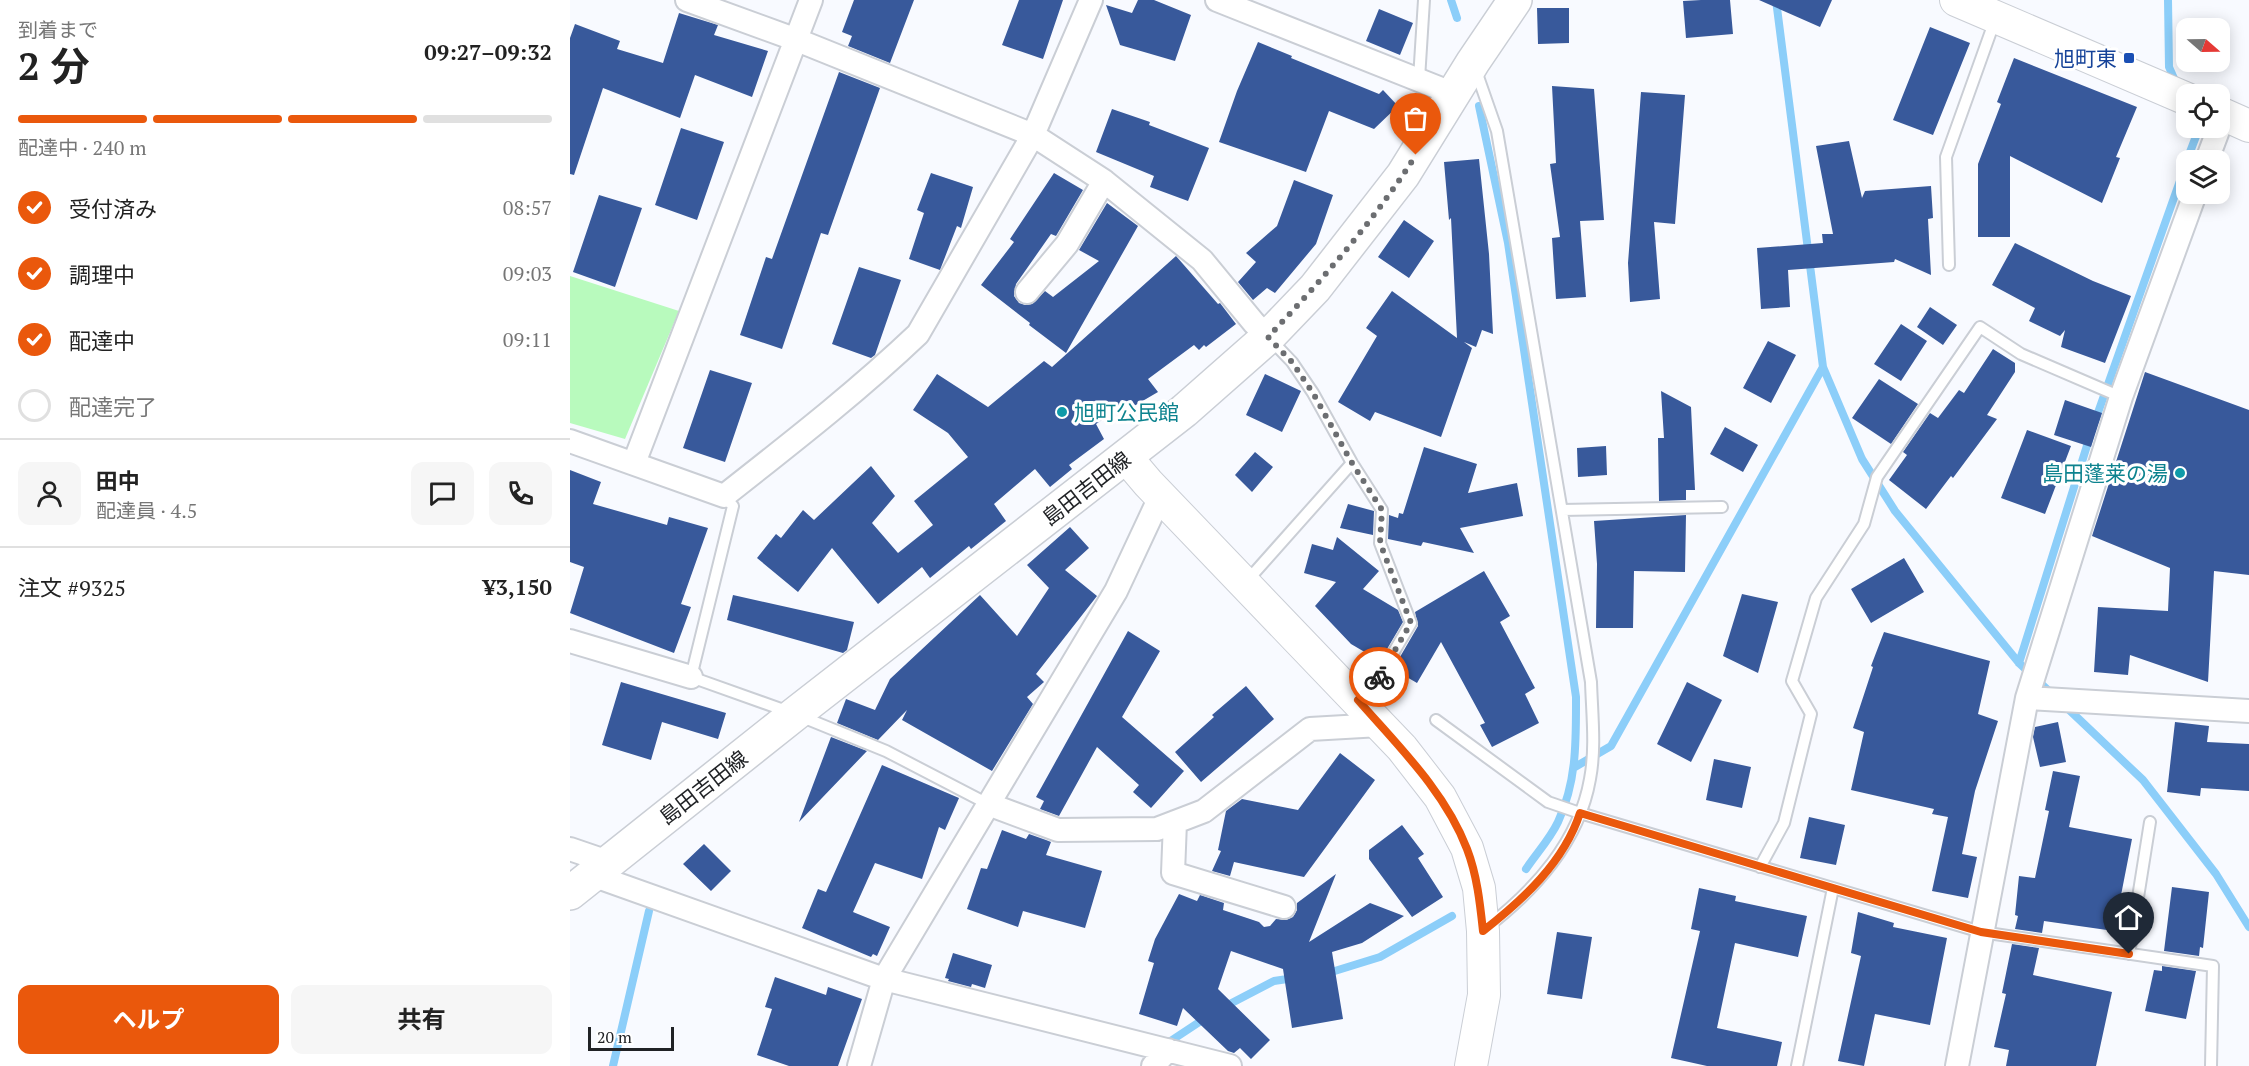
<!DOCTYPE html>
<html lang="ja">
<head>
<meta charset="utf-8">
<style>
	body { margin:0; font-family:"PT Serif","Noto Sans JP",serif; background:#f6f6f6; color:#222; height:100vh; display:flex; flex-direction:column; font-size:22px; white-space:nowrap }
	* { box-sizing:border-box; margin:0 }
	p { font-size:20px; color:#767676 }
	.icon { flex:none; width:33px; height:33px; fill:none; stroke:currentColor; stroke-width:2; stroke-linecap:round; stroke-linejoin:round }
	.map { position:relative; flex:1; overflow:hidden }
	.drawer { display:flex; flex-direction:column; background:#fff; width:570px }
	.drawer>* { flex:none }
	.needle { width:39px; rotate:110deg }
	.fabs { position:absolute; left:1606px; top:18px; display:grid; gap:12px }
	.fabs a { display:grid; place-items:center; width:54px; height:54px; border-radius:12px; background:#fff; box-shadow:0 3px 15px #0003; font-size:30px }
	.scale { position:absolute; left:18px; bottom:15px; width:86px; box-sizing:border-box; padding-left:6px; border:3px solid #202225; border-top:0; font-size:16px; line-height:21px; white-space:nowrap; color:#202225; -webkit-text-stroke:4px #fff; paint-order:stroke }
	.pin { position:absolute; display:grid; place-items:center; width:51px; height:51px; color:#fff; margin:-62px -26px; border-radius:50% 50% 50% 0; rotate:-45deg; box-shadow:0 0 6px #0007 }
	.pin .icon { rotate:45deg }
	.courier { position:absolute; display:grid; place-items:center; width:60px; height:60px; margin:-30px; border:4px solid #ea580c; border-radius:50%; background:#fff; color:#222; box-shadow:0 2px 8px #0007 }
	.overview em { font-style:normal; font-weight:700 }
	.overview div { display:flex; flex-direction:column-reverse }
	.overview { display:flex; align-items:center; justify-content:space-between; height:102px; padding:0 18px }
	h1 { font-size:39px; font-weight:700; line-height:45px }
	.bar { display:grid; grid-template-columns:repeat(4,1fr); gap:9px 6px; align-content:center; height:72px; padding:0 18px }
	.bar i { height:8px; border-radius:4px; background:#e0e0e0 }
	.bar .active { background:#ea580c }
	.bar p { grid-column:span 4 }
	.line { display:flex; align-items:center; gap:15px; padding:0 18px; border-top:2px solid #e0e0e0 }
	.line div { flex:1 }
	.round { display:grid; place-items:center; flex:none; width:63px; height:63px; border-radius:12px; background:#f6f6f6 }
	ol { padding:0 18px; list-style:none }
	li { display:flex; align-items:center; gap:18px; height:66px }
	li p { margin-inline-start:auto }
	li .icon { padding:6px; border-radius:50%; background:#ea580c; color:#fff; stroke-width:4 }
	li:last-child { color:#767676 }
	li i { width:33px; height:33px; border:3px solid #e0e0e0; border-radius:50% }
	.button { display:flex; gap:12px; margin-top:auto; padding:12px 18px }
	.button a { flex:1; height:69px; border-radius:12px; background:#ea580c; color:#fff; font-size:24px; font-weight:700; line-height:69px; text-align:center }
	.button a+a { background:#f6f6f6; color:#222 }
	main { display:flex; flex:1; min-height:0 }
	.map>svg:first-child { display:block }
	.green { fill:#b8fabd }
	.lines { fill:none; stroke-linecap:round; stroke-linejoin:round }
	.stream { stroke:#8ccef9; stroke-width:8 }
	.building { fill:#38599b }
	.lane-casing { stroke:#caced5; stroke-width:14 }
	.street-casing { stroke:#caced5; stroke-width:26 }
	.secondary-casing { stroke:#caced5; stroke-width:34 }
	.primary-casing { stroke:#caced5; stroke-width:36 }
	.lane { stroke:#fff; stroke-width:10 }
	.street { stroke:#fff; stroke-width:22 }
	.secondary { stroke:#fff; stroke-width:32 }
	.primary { stroke:#fff; stroke-width:33 }
	.done { stroke:#6c6e71; stroke-width:6; stroke-dasharray:0 10.8 }
	.route { stroke:#ea580c; stroke-width:8 }
	.transit-dot { fill:#1a4fb4; stroke:#fff; stroke-width:2 }
	.culture-dot { fill:#0f9aa8; stroke:#fff; stroke-width:2 }
	.labels { text-anchor:middle; dominant-baseline:central; stroke-width:6; stroke-linejoin:round; paint-order:stroke }
	.transit-label { font-size:21px; fill:#164399; stroke:#fff; text-anchor:end }
	.culture-label { font-size:21px; fill:#0d838f; stroke:#fff; text-anchor:start }
	.street-label { font-size:21px; fill:#202225; stroke:#fff }
</style>
</head>
<body>
<main>
<section class="drawer">
<div class="overview"><div><h1>2 分</h1><p>到着まで</p></div><em>09:27–09:32</em></div>
<div class="bar"><i class="active"></i><i class="active"></i><i class="active"></i><i></i><p>配達中 · 240 m</p></div>
<ol>
<li><svg class="icon" aria-label="check" viewBox="0 0 24 24"><path d="M5 12l5 5 9-10"/></svg>受付済み<p>08:57</p></li>
<li><svg class="icon" aria-label="check" viewBox="0 0 24 24"><path d="M5 12l5 5 9-10"/></svg>調理中<p>09:03</p></li>
<li><svg class="icon" aria-label="check" viewBox="0 0 24 24"><path d="M5 12l5 5 9-10"/></svg>配達中<p>09:11</p></li>
<li><i></i>配達完了</li>
</ol>
<div class="line" style="height:108px"><a class="round"><svg class="icon" aria-label="person" viewBox="0 0 24 24"><circle cx="12" cy="8" r="4"/><path d="M4 21q1-7 8-7t8 7"/></svg></a><div><b>田中</b><p>配達員 · 4.5</p></div><a class="round"><svg class="icon" aria-label="chat" viewBox="0 0 24 24"><path d="M4 5h16v11H9l-5 4z"/></svg></a><a class="round"><svg class="icon" aria-label="phone" viewBox="0 0 24 24"><path d="M5 4h4l2 5-3 2q2 4 5 5l2-3 5 2v4C11 20 4 13 5 4z"/></svg></a></div>
<div class="line" style="height:78px"><div>注文 #9325</div><b>¥3,150</b></div>
<div class="button"><a>ヘルプ</a><a>共有</a></div>
</section>
<div class="map">
<svg width="1679" height="1066" viewBox="0 0 1679 1066">
	<rect width="100%" height="100%" fill="#f8faff"/>
	<path class="green" d="M 0,276 L 109,311 L 55,439 L 0,423 Z"/>
	<g class="lines">
		<path class="stream" d="M 881,0 L 887,18
			M 1206,0 L 1253,367 L 1292,459 L 1325,511 L 1449,663 L 1482,694
			M 1598,0 L 1599,67 L 1607,85
			M 909,106 L 938,243 L 1006,697 C 1006,741 1007,781 988,822 C 980,839 966,854 956,869
			M 1617,160 L 1628,131 L 1626,128
			M 1525,421 L 1617,161
			M 1449,663 L 1520,436
			M 1494,705 L 1573,780 L 1646,874 L 1679,927
			M 1005,767 L 1041,746 L 1253,367
			M 755,974 L 810,957 L 882,916
			M 654,1007 L 704,981 L 724,978
			M 593,1046 L 637,1017
			M 43,1066 L 79,911"/>
	</g>
	<path class="building" d="M 284,0 L 344,0 L 320,63 L 278,46 L 282,36 L 272,32 Z
		M 449,0 L 493,0 L 473,59 L 432,45 Z
		M 568,0 L 584,0 L 621,15 L 605,61 L 550,45 L 536,5 L 562,13 Z
		M 1131,0 L 1160,0 L 1163,34 L 1116,38 L 1113,1 Z
		M 1189,0 L 1262,0 L 1250,27 Z
		M 967,8 L 999,8 L 999,43 L 968,44 Z
		M 809,9 L 843,23 L 830,55 L 796,41 Z
		M 109,13 L 148,25 L 144,35 L 198,51 L 182,97 L 125,75 L 110,118 L 33,88 L 4,175 L 0,174 L 0,38 L 5,24 L 50,41 L 47,49 L 93,63 Z
		M 1360,27 L 1400,43 L 1363,135 L 1323,120 Z
		M 688,42 L 722,56 L 721,58 L 809,94 L 813,90 L 828,106 L 804,129 L 759,111 L 736,172 L 649,142 L 667,91 Z
		M 1444,58 L 1567,107 L 1546,157 L 1550,158 L 1532,203 L 1440,156 L 1440,237 L 1408,237 L 1408,164 L 1431,104 L 1427,102 Z
		M 269,72 L 310,88 L 258,235 L 251,233 L 212,349 L 170,335 L 196,257 L 202,259 Z
		M 982,86 L 1024,89 L 1034,220 L 1010,221 L 1016,297 L 986,299 L 982,238 L 990,237 L 980,164 L 986,163 Z
		M 1071,92 L 1115,95 L 1105,224 L 1084,222 L 1090,299 L 1060,302 L 1058,263 Z
		M 542,109 L 580,122 L 579,125 L 639,148 L 618,201 L 580,187 L 584,176 L 526,152 Z
		M 111,128 L 154,142 L 127,220 L 85,205 Z
		M 1279,141 L 1292,198 L 1295,191 L 1361,186 L 1363,218 L 1358,219 L 1361,275 L 1325,259 L 1324,262 L 1218,270 L 1220,307 L 1191,309 L 1187,248 L 1253,243 L 1252,234 L 1263,234 L 1246,146 Z
		M 909,159 L 919,254 L 923,334 L 912,330 L 906,347 L 894,342 L 902,348 L 871,437 L 805,412 L 800,421 L 768,402 L 807,336 L 796,328 L 822,291 L 887,338 L 881,218 L 879,220 L 874,162 Z
		M 361,173 L 403,187 L 391,228 L 387,226 L 370,270 L 339,259 L 354,213 L 347,210 Z
		M 484,173 L 513,190 L 486,236 L 481,234 L 446,284 L 444,296 L 449,303 L 455,305 L 462,304 L 475,291 L 483,297 L 529,261 L 509,250 L 537,203 L 568,226 L 496,353 L 459,325 L 460,323 L 411,285 L 444,242 L 440,239 Z
		M 724,180 L 763,195 L 746,244 L 705,293 L 697,288 L 683,300 L 668,282 L 686,262 L 676,253 L 707,226 Z
		M 29,195 L 72,208 L 45,287 L 3,272 Z
		M 834,220 L 864,241 L 839,278 L 808,257 Z
		M 1445,243 L 1523,281 L 1561,296 L 1535,363 L 1491,347 L 1495,330 L 1490,336 L 1459,321 L 1465,308 L 1422,285 Z
		M 606,256 L 648,304 L 650,303 L 666,324 L 636,347 L 634,345 L 629,350 L 624,345 L 578,379 L 588,392 L 564,406 L 560,401 L 526,424 L 534,439 L 499,465 L 502,469 L 480,487 L 465,469 L 424,504 L 436,521 L 401,549 L 399,546 L 360,578 L 352,567 L 308,604 L 262,548 L 228,592 L 187,558 L 206,534 L 211,538 L 233,510 L 244,520 L 301,466 L 325,496 L 302,523 L 328,553 L 363,525 L 344,501 L 398,457 L 378,433 L 343,410 L 367,374 L 418,407 L 474,361 L 482,367 Z
		M 289,267 L 331,280 L 305,355 L 301,358 L 262,344 Z
		M 1360,307 L 1387,325 L 1373,345 L 1347,327 Z
		M 1331,324 L 1357,341 L 1331,381 L 1304,364 Z
		M 1198,341 L 1226,355 L 1201,403 L 1173,388 Z
		M 1423,349 L 1445,363 L 1445,372 L 1417,415 L 1427,419 L 1383,478 L 1381,476 L 1356,509 L 1319,480 L 1337,455 L 1333,452 L 1360,413 L 1368,418 L 1389,390 L 1394,393 Z
		M 140,370 L 182,383 L 155,462 L 113,448 Z
		M 1575,372 L 1679,410 L 1679,575 L 1644,571 L 1638,682 L 1560,655 L 1558,675 L 1524,672 L 1528,607 L 1598,611 L 1600,568 L 1522,536 Z
		M 695,374 L 731,391 L 712,432 L 676,415 Z
		M 1309,379 L 1348,404 L 1321,444 L 1282,418 Z
		M 1091,391 L 1121,407 L 1125,490 L 1116,490 L 1116,500 L 1089,501 L 1088,438 L 1094,438 Z
		M 1495,400 L 1532,413 L 1521,447 L 1484,435 Z
		M 1155,427 L 1188,445 L 1173,472 L 1140,454 Z
		M 1457,430 L 1501,446 L 1475,514 L 1431,498 Z
		M 1036,446 L 1037,475 L 1008,477 L 1007,448 Z
		M 854,447 L 907,464 L 898,493 L 947,483 L 953,516 L 890,528 L 904,553 L 853,542 L 851,546 L 818,539 L 819,515 L 828,518 L 829,513 L 833,514 Z
		M 685,452 L 703,467 L 682,492 L 665,475 Z
		M 0,470 L 31,482 L 23,504 L 97,525 L 99,517 L 138,528 L 111,604 L 121,607 L 104,653 L 0,613 L 14,567 L 0,562 Z
		M 778,504 L 804,511 L 803,535 L 770,528 Z
		M 1116,515 L 1115,572 L 1064,571 L 1063,628 L 1026,628 L 1027,564 L 1024,521 Z
		M 500,527 L 519,548 L 495,570 L 527,596 L 466,674 L 474,682 L 457,697 L 463,704 L 422,771 L 332,720 L 337,710 L 308,740 L 267,723 L 276,699 L 305,710 L 320,679 L 410,595 L 447,636 L 479,588 L 457,565 Z
		M 767,537 L 809,571 L 793,589 L 828,610 L 833,622 L 810,661 L 781,644 L 745,606 L 766,582 L 734,573 L 742,544 L 763,550 Z
		M 1334,558 L 1354,592 L 1301,623 L 1281,589 Z
		M 914,571 L 940,616 L 930,622 L 965,688 L 955,694 L 969,723 L 922,747 L 910,725 L 915,723 L 871,642 L 847,683 L 823,669 L 848,626 L 845,612 Z
		M 1172,594 L 1208,602 L 1188,673 L 1153,656 Z
		M 163,595 L 284,622 L 277,650 L 273,653 L 157,620 Z
		M 558,631 L 590,651 L 552,717 L 614,771 L 581,808 L 563,792 L 569,785 L 527,747 L 489,816 L 470,809 L 474,801 L 466,797 Z
		M 1314,632 L 1420,661 L 1408,714 L 1428,721 L 1405,791 L 1392,854 L 1407,857 L 1398,898 L 1362,891 L 1378,817 L 1362,814 L 1364,809 L 1281,790 L 1294,732 L 1283,728 L 1303,667 L 1301,666 Z
		M 51,682 L 156,713 L 148,739 L 92,722 L 81,760 L 32,745 Z
		M 1117,682 L 1152,700 L 1121,762 L 1087,744 Z
		M 676,686 L 704,719 L 631,782 L 605,752 L 644,717 L 642,715 Z
		M 1488,722 L 1496,762 L 1470,767 L 1463,737 L 1465,727 Z
		M 1605,722 L 1639,726 L 1637,742 L 1679,744 L 1679,791 L 1631,788 L 1630,796 L 1597,792 Z
		M 261,737 L 297,751 L 229,822 Z
		M 770,753 L 805,780 L 734,877 L 664,862 L 660,876 L 642,871 L 651,851 L 648,850 L 656,811 L 672,799 L 728,810 Z
		M 1144,759 L 1181,767 L 1172,808 L 1136,800 Z
		M 312,765 L 389,798 L 375,830 L 369,827 L 352,879 L 305,863 L 283,912 L 320,927 L 307,956 L 303,954 L 301,957 L 232,928 L 248,889 L 256,892 Z
		M 1483,771 L 1510,776 L 1499,827 L 1562,839 L 1544,931 L 1474,921 L 1472,933 L 1445,929 L 1448,916 L 1445,915 L 1449,876 L 1465,878 L 1479,811 L 1475,810 Z
		M 1239,817 L 1275,825 L 1266,865 L 1230,858 Z
		M 832,825 L 854,854 L 848,858 L 873,897 L 842,917 L 799,859 L 799,850 Z
		M 432,830 L 456,839 L 459,834 L 476,840 L 481,842 L 476,855 L 532,871 L 515,928 L 453,911 L 448,927 L 397,909 L 411,868 L 417,869 Z
		M 134,844 L 161,871 L 141,891 L 113,864 Z
		M 766,874 L 739,942 L 800,903 L 834,916 L 792,943 L 762,952 L 773,1019 L 722,1028 L 713,969 L 661,951 L 648,989 L 700,1040 L 681,1059 L 670,1048 L 664,1053 L 658,1051 L 613,1008 L 607,1026 L 569,1014 L 584,963 L 578,961 L 585,939 L 609,894 L 627,901 L 630,895 L 654,903 L 653,910 L 689,922 L 694,927 L 700,926 L 706,919 L 716,920 L 723,917 L 727,910 L 727,903 Z
		M 1602,887 L 1639,892 L 1633,948 L 1630,947 L 1629,956 L 1594,951 Z
		M 1129,888 L 1166,896 L 1165,901 L 1237,916 L 1228,957 L 1165,943 L 1147,1028 L 1212,1042 L 1207,1066 L 1137,1066 L 1101,1058 L 1130,931 L 1121,929 Z
		M 1288,912 L 1324,923 L 1323,927 L 1377,938 L 1360,1025 L 1305,1014 L 1294,1066 L 1268,1061 L 1291,956 L 1281,953 Z
		M 987,932 L 1022,937 L 1012,999 L 977,994 Z
		M 1442,944 L 1469,948 L 1463,975 L 1542,992 L 1526,1066 L 1436,1066 L 1439,1050 L 1424,1047 L 1436,994 L 1432,993 Z
		M 383,953 L 422,965 L 415,988 L 402,984 L 401,987 L 378,981 L 379,979 L 375,978 Z
		M 1592,966 L 1626,971 L 1616,1019 L 1575,1011 L 1584,970 L 1592,971 Z
		M 205,977 L 256,995 L 258,987 L 292,999 L 268,1066 L 219,1066 L 187,1055 L 202,1009 L 195,1007 Z"/>
	<g class="lines">
		<g class="lane-casing">
			<path id="lane" d="M 905,68 L 927,131 L 1021,682 C 1022,714 1026,748 1020,779 C 1009,842 965,890 916,928
				M 849,79 L 854,0
				M 1379,265 L 1376,157 L 1425,20
				M 700,339 L 722,362 L 743,393 L 782,463 L 812,510 L 810,543 L 841,623 L 803,687 L 789,699
				M 154,496 L 163,506 L 121,677 L 225,714 L 316,751 L 418,804
				M 992,510 L 1152,507
				M 677,581 L 782,463
				M 866,720 L 978,802 L 1010,813 L 1411,932 L 1643,966 L 1641,1066
				M 1190,867 L 1214,823 L 1241,714 L 1222,681 L 1246,598 L 1294,524 L 1307,477 L 1410,327 L 1451,354 L 1551,397
				M 1559,954 L 1580,822
				M 1227,1066 L 1263,888"/>
		</g>
		<g class="street-casing">
			<path id="street" d="M 117,0 L 227,40 L 463,135 L 534,181 L 632,260 L 684,323 L 698,337
				M 647,0 L 884,94
				M 1637,160 L 1649,128
				M 457,292 L 497,244 L 534,181
				M 0,441 L 154,496 C 220,444 287,392 348,334 L 463,135 L 521,0
				M 64,463 L 241,0
				M 0,641 L 121,677
				M 1457,698 L 1679,711
				M 418,804 L 488,830 L 587,829 L 634,811 L 740,729 L 810,725
				M 605,822 L 603,873 L 714,907
				M 0,849 L 38,862
				M 22,875 L 314,979 L 660,1066
				M 289,1066 L 314,979 L 546,591 L 590,497
				M 583,1066 L 598,1050
				M 1387,1066 L 1457,698 L 1551,397 L 1625,194"/>
		</g>
		<g class="secondary-casing">
			<path id="secondary" d="M 1386,0 L 1617,99
				M 1650,113 L 1679,126
				M 556,457 L 578,483 L 832,748 L 870,797 L 897,848 L 909,888 L 913,931 L 914,995 L 901,1066"/>
		</g>
		<g class="primary-casing">
			<path id="primary" d="M 0,893 L 225,714 L 614,411 L 698,337 L 745,288 L 833,175 L 903,62 L 945,0"/>
		</g>
		<use href="#lane" class="lane"/>
		<use href="#street" class="street"/>
		<use href="#secondary" class="secondary"/>
		<use href="#primary" class="primary"/>
	</g>
	<g class="lines">
		<path class="done" d="M 809,677 L 841,623 L 810,543 L 812,510 L 782,463 L 743,393 L 722,362 L 698,337 C 752,280 804,221 846,155"/>
		<path class="route" d="M 809,677 L 802,687 L 788,700 C 828,746 875,791 897,849 C 907,875 910,903 913,931 C 953,900 994,862 1010,813 L 1411,932 L 1559,954"/>
	</g>
	<rect class="transit-dot" x="1553" y="52" width="12" height="12" rx="3"/>
	<g class="culture-dot">
		<circle cx="492" cy="412" r="6"/>
		<circle cx="1610" cy="473" r="6"/>
	</g>
	<g class="labels">
		<g class="transit-label">
			<text x="1547" y="58">旭町東</text>
		</g>
		<g class="culture-label">
			<text x="504" y="412">旭町公民館</text>
			<text x="1598" y="473" text-anchor="end">島田蓬莱の湯</text>
		</g>
		<g class="street-label">
			<text transform="translate(516 488) rotate(-38)">島田吉田線</text>
			<text transform="translate(133 787) rotate(-38)">島田吉田線</text>
		</g>
	</g>
</svg>
<div class="fabs">
<a><svg class="needle" viewBox="-14 -14 28 28"><path d="M0-13l5 13h-10z" fill="#e53935"/><path d="M0 13l5-13h-10z" fill="#767676"/></svg></a>
<a><svg class="icon" aria-label="locate" viewBox="0 0 24 24"><circle cx="12" cy="12" r="6"/><path d="M12 2v4M12 18v4M2 12h4M18 12h4"/></svg></a>
<a><svg class="icon" aria-label="layers" viewBox="0 0 24 24"><path d="M12 4l9 5-9 5-9-5zM3 14l9 5 9-5"/></svg></a>
</div>
<div class="scale">20 m</div>
<div class="pin" style="left:846px;top:155px;background:#ea580c"><svg class="icon" aria-label="bag" viewBox="0 0 24 24"><path d="M5 8h14l-1 12H6zM9 8a3 3 0 0 1 6 0"/></svg></div>
<div class="pin" style="left:1559px;top:954px;background:#1f2937"><svg class="icon" aria-label="home" viewBox="0 0 24 24"><path d="M3 11l9-7 9 7M6 9v11h12V9"/></svg></div>
<div class="courier" style="left:809px;top:677px"><svg class="icon" aria-label="bike" viewBox="0 0 24 24"><circle cx="6" cy="16" r="4"/><circle cx="18" cy="16" r="4"/><path d="M6 16l4-8h5l3 8M10 8l3 8H6M13 5h3"/></svg></div>
</div>
</main>
</body>
</html>
